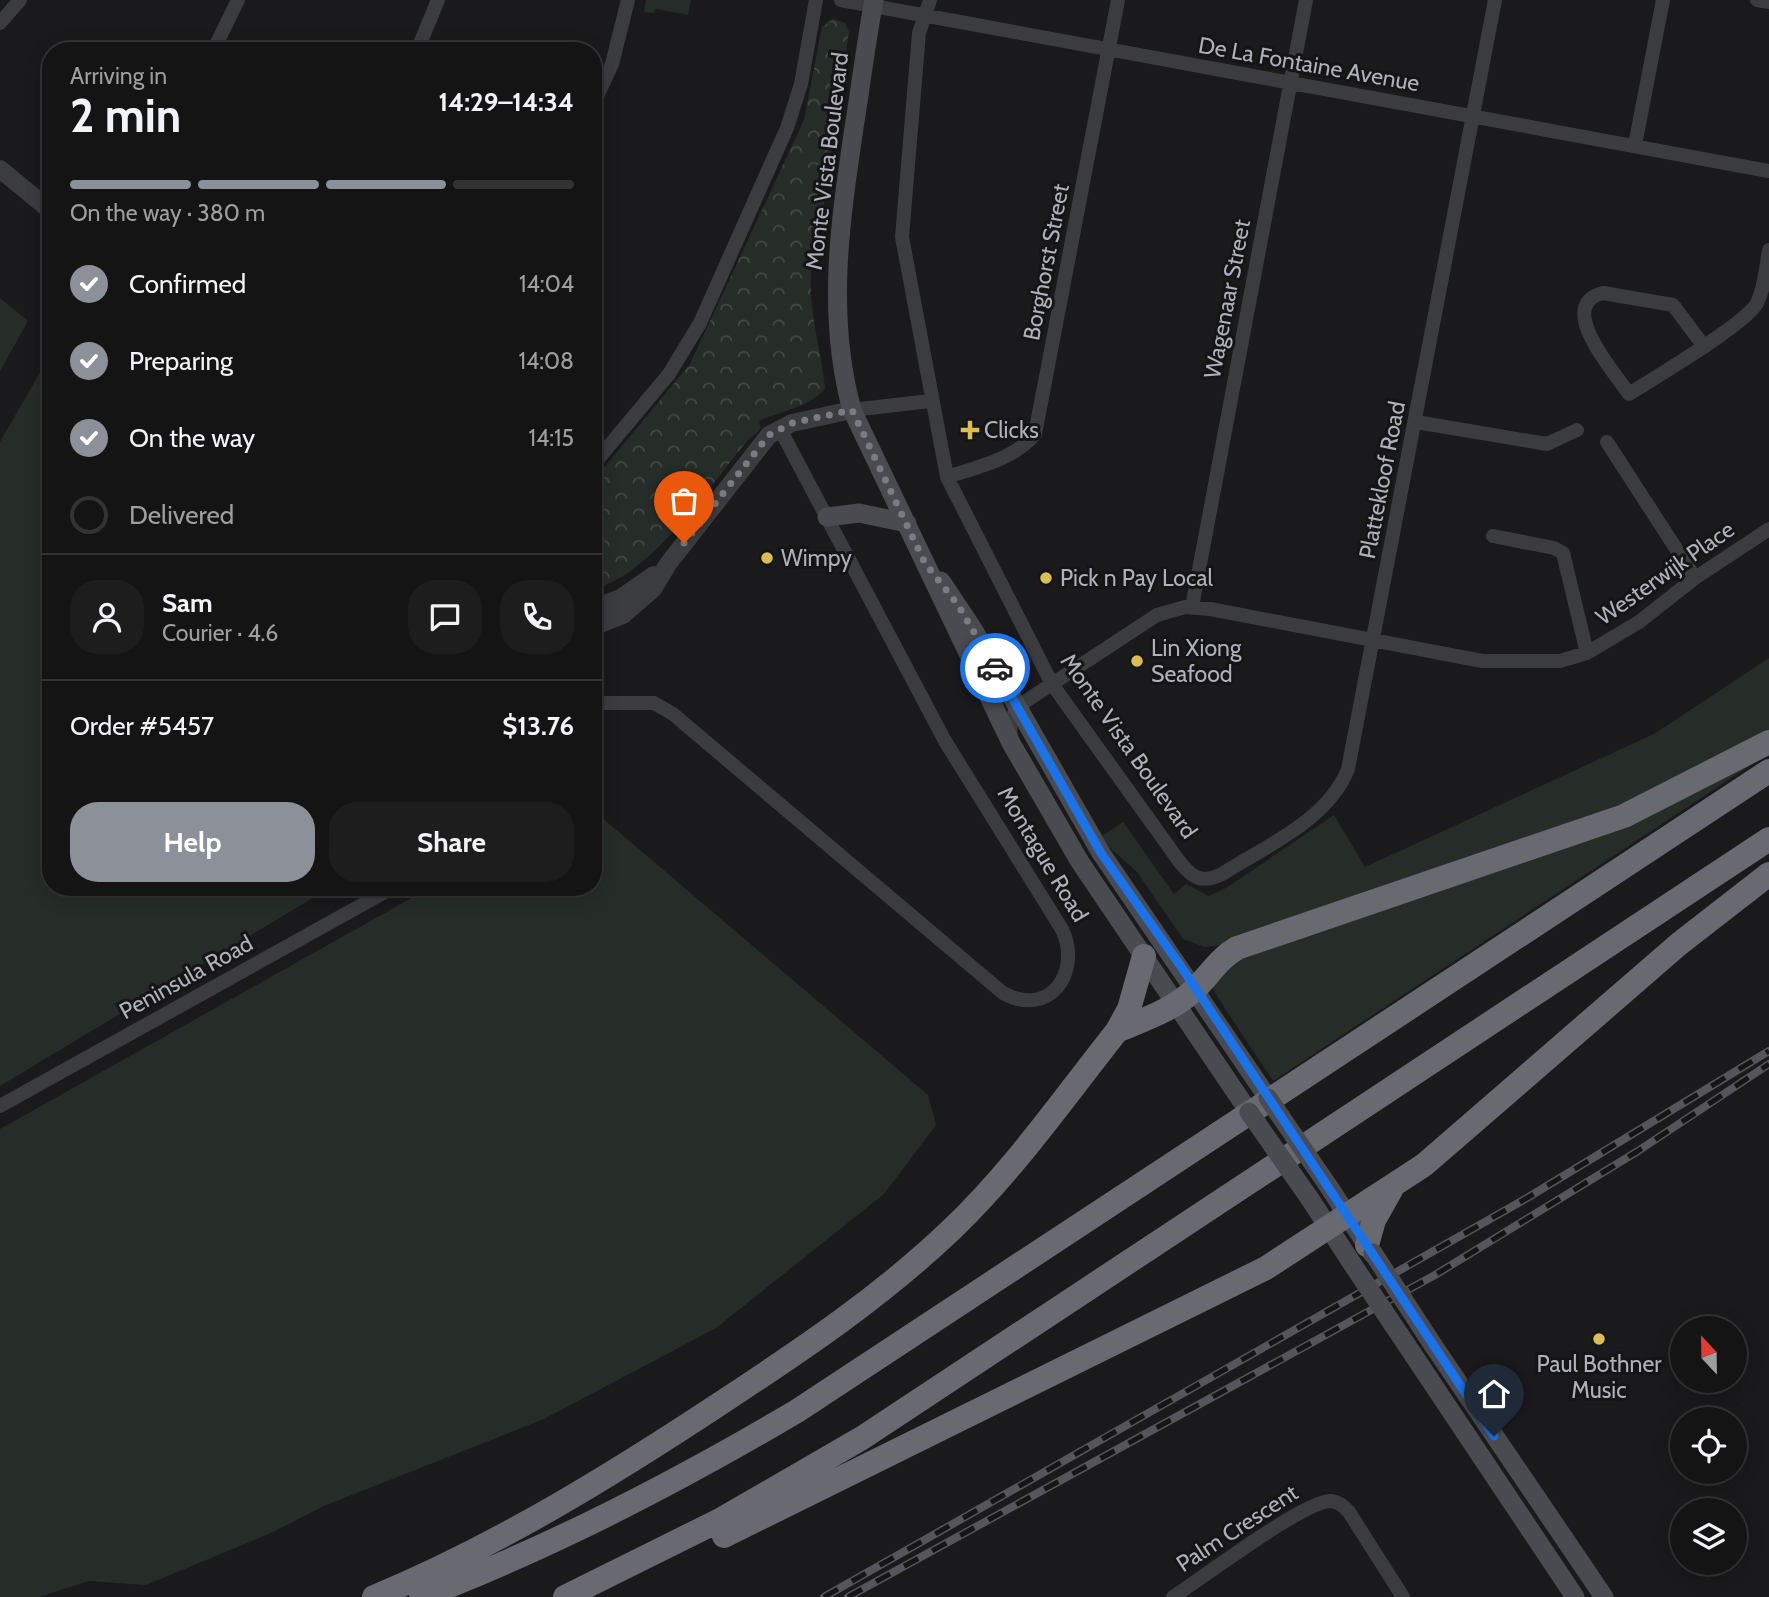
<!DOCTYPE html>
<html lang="en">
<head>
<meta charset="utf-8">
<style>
	body { margin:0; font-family:Cabin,sans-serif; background:#1d1d1e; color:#f1f3f6; height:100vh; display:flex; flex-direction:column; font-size:26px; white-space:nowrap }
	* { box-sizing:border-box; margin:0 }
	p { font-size:23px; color:#9d9ea0 }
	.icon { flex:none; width:38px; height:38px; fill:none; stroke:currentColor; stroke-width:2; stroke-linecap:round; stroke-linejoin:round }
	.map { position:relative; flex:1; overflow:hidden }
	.sheet { position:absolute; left:42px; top:42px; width:560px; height:854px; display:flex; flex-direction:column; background:#141415; border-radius:28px; box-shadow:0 4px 18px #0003,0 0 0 2px #333334 }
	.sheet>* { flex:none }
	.needle { width:46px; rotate:338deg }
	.controls { position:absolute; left:1670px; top:1316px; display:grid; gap:14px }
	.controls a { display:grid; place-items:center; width:77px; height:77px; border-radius:50%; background:#141415; box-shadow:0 4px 18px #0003,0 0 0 2px #333334; font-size:35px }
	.pin { position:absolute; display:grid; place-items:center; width:60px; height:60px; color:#fff; margin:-72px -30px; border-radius:50% 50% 50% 0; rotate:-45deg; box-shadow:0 0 7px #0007 }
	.pin .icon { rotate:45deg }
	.courier { position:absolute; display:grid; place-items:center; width:70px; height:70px; margin:-35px; border:5px solid #1a73e8; border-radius:50%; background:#fff; color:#222; box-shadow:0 2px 9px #0007 }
	.headline em { font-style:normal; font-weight:700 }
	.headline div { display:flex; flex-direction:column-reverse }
	.headline { display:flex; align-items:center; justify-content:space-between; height:119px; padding:0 28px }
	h1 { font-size:46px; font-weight:700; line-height:52px }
	.bar { display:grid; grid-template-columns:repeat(4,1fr); gap:10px 7px; align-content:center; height:84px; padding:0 28px }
	.bar i { height:9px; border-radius:5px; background:#333334 }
	.bar .on { background:#8c9099 }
	.bar p { grid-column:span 4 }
	.line { display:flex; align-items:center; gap:18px; padding:0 28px; border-top:2px solid #333334 }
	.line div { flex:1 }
	.round { display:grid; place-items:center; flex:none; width:74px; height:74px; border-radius:28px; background:#1d1d1e }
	ol { padding:0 28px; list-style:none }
	li { display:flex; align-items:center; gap:21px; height:77px }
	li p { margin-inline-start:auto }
	li .icon { padding:7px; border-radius:50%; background:#8c9099; color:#fff; stroke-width:4 }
	li:last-child { color:#9d9ea0 }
	li i { width:38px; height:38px; border:4px solid #333334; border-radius:50% }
	.cta { display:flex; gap:14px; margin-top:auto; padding:14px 28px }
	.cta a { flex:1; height:80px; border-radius:28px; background:#8c9099; color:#fff; font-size:28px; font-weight:700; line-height:80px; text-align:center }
	.cta a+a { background:#1d1d1e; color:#f1f3f6 }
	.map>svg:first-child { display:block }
	.grass { fill:#262d28 }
	.park { fill:url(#park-crowns) }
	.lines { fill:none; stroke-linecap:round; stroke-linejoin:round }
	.minor { stroke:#3b3c40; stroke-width:14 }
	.tertiary { stroke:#3b3c40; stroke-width:18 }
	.secondary { stroke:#4a4b50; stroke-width:19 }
	.motorway { stroke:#686971; stroke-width:24 }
	.rail-casing { stroke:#55565b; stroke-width:8 }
	.rail { stroke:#151517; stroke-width:5; stroke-dasharray:16; stroke-linecap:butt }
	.secondary-bridge { stroke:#4a4b50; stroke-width:19 }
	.done { stroke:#7a7c83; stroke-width:7; stroke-dasharray:0 12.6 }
	.route { stroke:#1a73e8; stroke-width:9 }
	.poi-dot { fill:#dcbd52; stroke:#151517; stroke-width:2.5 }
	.labels { text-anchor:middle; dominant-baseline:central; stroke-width:6; stroke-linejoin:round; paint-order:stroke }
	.street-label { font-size:23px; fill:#aeb0ba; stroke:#151517 }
	.poi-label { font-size:23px; fill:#aeb0ba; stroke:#151517; text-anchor:start }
</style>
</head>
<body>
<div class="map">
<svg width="1769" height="1597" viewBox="0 0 1769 1597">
	<defs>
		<pattern id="park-crowns" width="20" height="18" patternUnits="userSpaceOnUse" patternTransform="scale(1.75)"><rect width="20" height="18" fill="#262d28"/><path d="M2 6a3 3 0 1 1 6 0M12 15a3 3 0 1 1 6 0" fill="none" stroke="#434945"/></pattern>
	</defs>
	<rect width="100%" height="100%" fill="#1a1a1c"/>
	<path class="grass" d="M 646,0 L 691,0 L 688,15 L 656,9 L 653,13 L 644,12 Z
		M 0,298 L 28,321 L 0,371 Z
		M 46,362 L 51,366 L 51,887 L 331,887 L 0,1086 L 0,442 Z
		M 1769,658 L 1769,730 L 1648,795 L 1221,945 L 1205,947 L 1183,939 L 1137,872 L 1109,847 L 1102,836 L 1123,822 L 1174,894 L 1186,884 L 1209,896 L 1226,888 L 1334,815 L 1365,867 L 1654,734 Z
		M 1769,753 L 1273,1081 L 1211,987 L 1230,964 Z
		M 593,810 L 928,1095 L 936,1125 L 884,1194 L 716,1328 L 544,1419 L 324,1506 L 271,1533 L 146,1585 L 89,1581 L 39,1597 L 0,1597 L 0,1129 L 431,887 L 593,887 Z"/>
	<path class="park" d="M 833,19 L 845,23 L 849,32 L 820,231 C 799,288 819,331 825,388 C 811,407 780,411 759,421 L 761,428 L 748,440 C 709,486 652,575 593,589 L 593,481 L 690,364 L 804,120 L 822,27 Z"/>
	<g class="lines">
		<path class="minor" d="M 841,0 L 1769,171
			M 930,0 L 919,33 L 902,237 L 947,477 L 1052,684 L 1179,861 C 1192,878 1202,884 1222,874 C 1266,846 1328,820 1348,769 L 1495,0
			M 1757,0 L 1769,2
			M 0,23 L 20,0
			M 213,51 L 238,0
			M 417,51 L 438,0
			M 593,105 L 612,64 L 628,0
			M 1635,145 L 1663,0
			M 1703,345 L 1673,305 L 1603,293 C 1554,305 1615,373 1629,394 C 1654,378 1746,324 1757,303 C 1765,287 1766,267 1769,250
			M 852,410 L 930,401
			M 1416,422 L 1547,444 L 1577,430
			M 1607,442 L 1695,578
			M 593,465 L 669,374 L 700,323 L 787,128 L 801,84 L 816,0
			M 947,477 C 977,467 1015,459 1035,434 L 1118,0
			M 1493,536 L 1554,548 L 1563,553 L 1587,653
			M 1192,607 L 1306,0
			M 593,703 L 654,703 L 673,714 L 1003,993 C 1049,1018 1081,974 1063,931 L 945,741 L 780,429
			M 1011,739 L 1010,722 L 1017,707 L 1157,615 L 1185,607 L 1210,609 L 1482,661 L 1560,661 L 1587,653 L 1639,622 L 1695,578 L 1769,529
			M 0,1106 L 394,887
			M 1173,1597 C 1201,1579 1305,1500 1331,1501 C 1340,1502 1344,1507 1349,1512 L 1403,1597"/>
		<path class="tertiary" d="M 0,169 L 51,211
			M 593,608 L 621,598 L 654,575
			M 593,627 L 623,615 L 653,589 L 668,564 L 769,435 L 792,423 L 852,410"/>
		<path class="secondary" d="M 874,0 C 866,42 861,85 854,128 C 840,223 826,315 852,410 L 1011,743 L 1080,862 L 1249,1112
			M 827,517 L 859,513 L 907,523
			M 941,581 L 973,629 L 1101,853 L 1268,1098
			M 1329,1187 L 1372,1253
			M 1310,1199 L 1353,1265
			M 1433,1345 L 1604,1597
			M 1414,1356 L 1575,1597"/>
		<path class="motorway" d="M 1117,1031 C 1143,1020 1173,1010 1194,990 C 1210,975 1218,959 1237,948 L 1624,816 L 1769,742
			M 1367,1245 L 1374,1220 L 1392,1188
			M 724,1536 L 1266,1268 L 1424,1165 L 1679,944 L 1769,874
			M 374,1597 C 497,1546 612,1475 724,1401 C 803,1349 882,1296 951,1230 C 1014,1170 1063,1099 1117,1031 L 1129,1009 L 1144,956
			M 421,1597 C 552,1547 677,1482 797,1411 L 1769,771
			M 565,1597 L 722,1519 L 862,1438 L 1769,839"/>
		<g class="rail-casing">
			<path id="rail" d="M 824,1597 L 1527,1198 L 1769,1051
				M 848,1597 L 1435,1275 L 1638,1151 L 1769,1064"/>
		</g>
		<use href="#rail" class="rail"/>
		<path class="secondary-bridge" d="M 1268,1098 L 1329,1187
			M 1249,1112 L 1310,1199
			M 1373,1253 L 1433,1345
			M 1353,1265 L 1414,1356"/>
	</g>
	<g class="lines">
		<path class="done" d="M 684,543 L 769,435 L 792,423 L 852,410 L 925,563 L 958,605 L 995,668"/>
		<path class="route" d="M 995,668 L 1101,853 L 1182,968 L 1494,1436"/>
	</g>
	<g class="poi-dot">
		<path d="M966.5 419.5h7v7h7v7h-7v7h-7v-7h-7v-7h7z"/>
		<circle cx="767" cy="558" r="7"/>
		<circle cx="1046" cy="578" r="7"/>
		<circle cx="1137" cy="661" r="7"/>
		<circle cx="1599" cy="1339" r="7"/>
	</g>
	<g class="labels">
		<g class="street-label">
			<text transform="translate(1309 64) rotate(10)">De La Fontaine Avenue</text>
			<text transform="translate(827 161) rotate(-83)">Monte Vista Boulevard</text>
			<text transform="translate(1046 262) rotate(-79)">Borghorst Street</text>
			<text transform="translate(1227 299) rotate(-79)">Wagenaar Street</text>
			<text transform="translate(1382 480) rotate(-79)">Plattekloof Road</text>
			<text transform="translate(1665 573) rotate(-35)">Westerwijk Place</text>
			<text transform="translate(1129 746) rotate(55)">Monte Vista Boulevard</text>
			<text transform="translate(1043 854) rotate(59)">Montague Road</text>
			<text transform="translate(186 977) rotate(-29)">Peninsula Road</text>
			<text transform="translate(1237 1528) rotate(-33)">Palm Crescent</text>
		</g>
		<g class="poi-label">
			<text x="984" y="430">Clicks</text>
			<text x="781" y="558">Wimpy</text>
			<text x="1060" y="578">Pick n Pay Local</text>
			<text x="1151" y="648">Lin Xiong<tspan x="1151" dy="26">Seafood</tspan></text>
			<text x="1599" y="1364" text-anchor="middle">Paul Bothner<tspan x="1599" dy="26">Music</tspan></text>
		</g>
	</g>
</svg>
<div class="controls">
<a><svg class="needle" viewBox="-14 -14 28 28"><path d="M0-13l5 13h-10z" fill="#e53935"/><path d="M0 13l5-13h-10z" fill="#9d9ea0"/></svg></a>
<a><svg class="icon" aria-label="locate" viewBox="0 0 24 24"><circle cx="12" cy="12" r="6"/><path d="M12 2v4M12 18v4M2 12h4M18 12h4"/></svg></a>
<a><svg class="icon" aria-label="layers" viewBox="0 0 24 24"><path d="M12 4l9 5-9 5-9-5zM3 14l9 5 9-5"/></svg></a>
</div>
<div class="pin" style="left:684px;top:543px;background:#ea580c"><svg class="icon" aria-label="bag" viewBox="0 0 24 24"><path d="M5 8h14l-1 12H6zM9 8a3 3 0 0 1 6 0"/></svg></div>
<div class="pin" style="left:1494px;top:1436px;background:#1f2937"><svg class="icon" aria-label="home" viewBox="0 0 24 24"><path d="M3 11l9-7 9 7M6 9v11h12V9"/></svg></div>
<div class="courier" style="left:995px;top:668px"><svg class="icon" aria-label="car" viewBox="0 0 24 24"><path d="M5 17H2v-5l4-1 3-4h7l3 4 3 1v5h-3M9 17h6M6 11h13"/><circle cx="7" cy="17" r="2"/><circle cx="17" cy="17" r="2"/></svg></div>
<section class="sheet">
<div class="headline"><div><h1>2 min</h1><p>Arriving in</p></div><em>14:29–14:34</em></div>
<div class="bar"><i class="on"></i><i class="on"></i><i class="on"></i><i></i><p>On the way · 380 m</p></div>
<ol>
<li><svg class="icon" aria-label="check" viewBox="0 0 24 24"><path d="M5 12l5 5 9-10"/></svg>Confirmed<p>14:04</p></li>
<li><svg class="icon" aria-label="check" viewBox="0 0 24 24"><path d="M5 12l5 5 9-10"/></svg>Preparing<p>14:08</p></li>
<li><svg class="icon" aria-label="check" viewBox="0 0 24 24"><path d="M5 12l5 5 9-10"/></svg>On the way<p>14:15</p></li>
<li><i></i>Delivered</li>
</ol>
<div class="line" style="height:126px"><a class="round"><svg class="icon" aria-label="person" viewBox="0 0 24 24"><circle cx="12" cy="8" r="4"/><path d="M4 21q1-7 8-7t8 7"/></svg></a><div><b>Sam</b><p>Courier · 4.6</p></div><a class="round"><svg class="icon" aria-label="chat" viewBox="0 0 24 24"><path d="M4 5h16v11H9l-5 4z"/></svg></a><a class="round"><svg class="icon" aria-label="phone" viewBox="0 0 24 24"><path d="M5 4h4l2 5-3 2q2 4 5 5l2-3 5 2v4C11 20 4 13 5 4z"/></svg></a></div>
<div class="line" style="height:91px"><div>Order #5457</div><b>$13.76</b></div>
<div class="cta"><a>Help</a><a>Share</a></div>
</section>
</div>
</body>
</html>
